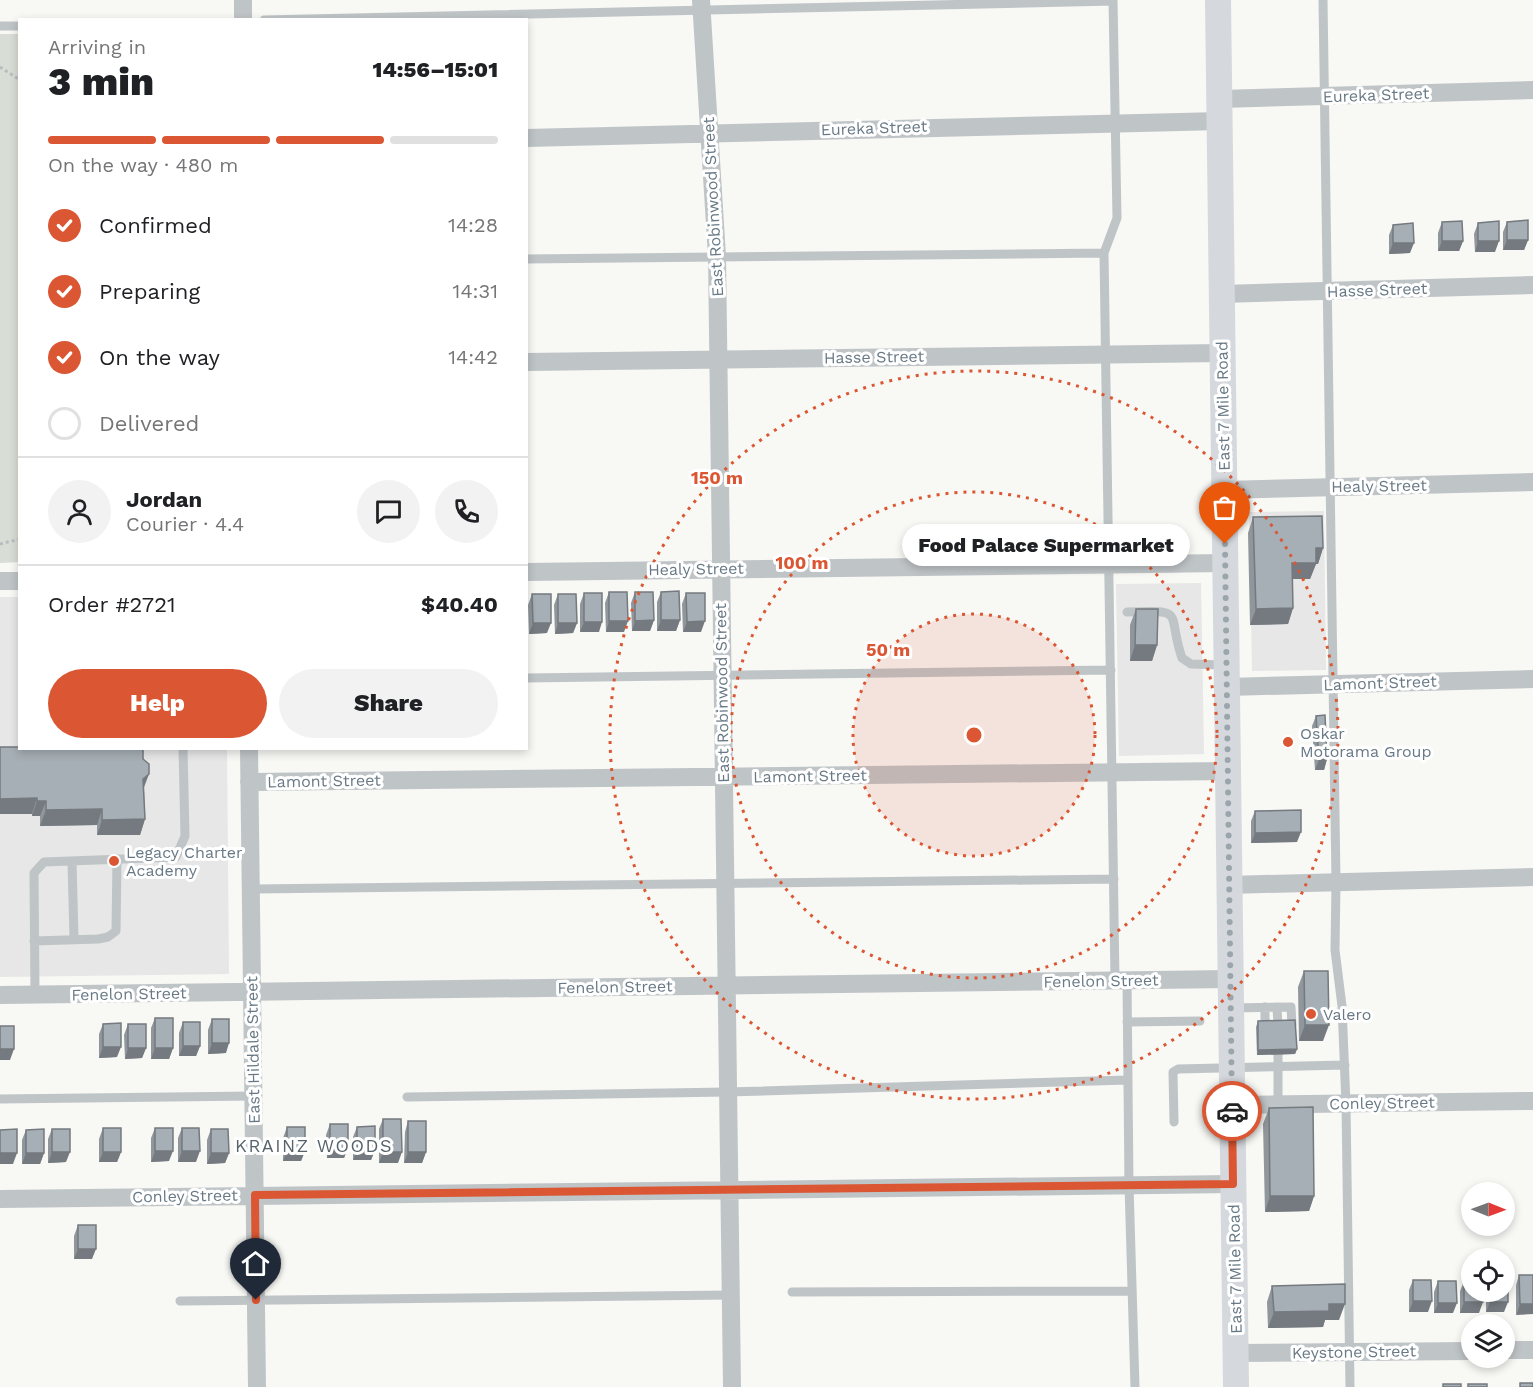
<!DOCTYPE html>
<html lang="en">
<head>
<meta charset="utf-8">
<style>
	body { margin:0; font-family:"Work Sans",sans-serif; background:#f2f2f2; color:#202124; height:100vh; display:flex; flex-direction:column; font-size:22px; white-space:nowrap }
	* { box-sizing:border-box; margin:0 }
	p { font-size:20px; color:#757577 }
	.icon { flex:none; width:33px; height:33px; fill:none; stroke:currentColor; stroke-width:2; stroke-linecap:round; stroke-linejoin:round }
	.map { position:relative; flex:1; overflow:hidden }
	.panel { position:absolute; left:18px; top:18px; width:510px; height:732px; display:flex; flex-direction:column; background:#fff; border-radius:0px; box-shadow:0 3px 9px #0003 }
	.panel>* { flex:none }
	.needle { width:39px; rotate:91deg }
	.controls { position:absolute; left:1461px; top:1182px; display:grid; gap:12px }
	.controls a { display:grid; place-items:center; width:54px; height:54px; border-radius:50%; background:#fff; box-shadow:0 3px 9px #0003; font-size:30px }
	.pin { position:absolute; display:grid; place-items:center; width:51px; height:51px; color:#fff; margin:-62px -26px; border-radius:50% 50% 50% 0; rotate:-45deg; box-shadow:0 0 6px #0007 }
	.pin .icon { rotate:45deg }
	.courier { position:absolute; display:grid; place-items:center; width:60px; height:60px; margin:-30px; border:4px solid #db5632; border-radius:50%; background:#fff; color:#222; box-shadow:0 2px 8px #0007 }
	.bubble { position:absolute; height:42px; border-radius:21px; background:#fff; box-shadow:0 3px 9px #0003; font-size:20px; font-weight:800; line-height:42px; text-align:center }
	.head em { font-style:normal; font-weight:800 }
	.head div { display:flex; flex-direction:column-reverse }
	.head { display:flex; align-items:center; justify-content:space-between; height:102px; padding:0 30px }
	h1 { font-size:39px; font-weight:800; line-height:45px }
	.bar { display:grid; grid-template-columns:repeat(4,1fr); gap:9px 6px; align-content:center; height:72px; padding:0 30px }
	.bar i { height:8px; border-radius:4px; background:#e0e0e0 }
	.bar .on { background:#db5632 }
	.bar p { grid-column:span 4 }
	.line { display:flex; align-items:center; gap:15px; padding:0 30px; border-top:2px solid #e0e0e0 }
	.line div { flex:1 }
	.round { display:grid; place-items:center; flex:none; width:63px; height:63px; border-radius:32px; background:#f2f2f2 }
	ol { padding:0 30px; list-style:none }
	li { display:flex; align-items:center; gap:18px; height:66px }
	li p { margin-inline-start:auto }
	li .icon { padding:6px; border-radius:50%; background:#db5632; color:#fff; stroke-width:4 }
	li:last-child { color:#757577 }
	li i { width:33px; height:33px; border:3px solid #e0e0e0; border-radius:50% }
	.action { display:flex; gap:12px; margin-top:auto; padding:12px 30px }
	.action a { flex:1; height:69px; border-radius:36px; background:#db5632; color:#fff; font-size:24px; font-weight:800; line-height:69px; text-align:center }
	.action a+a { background:#f2f2f2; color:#202124 }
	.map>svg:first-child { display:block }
	.built { fill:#e6e7e6 }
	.green { fill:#d8ddd5 }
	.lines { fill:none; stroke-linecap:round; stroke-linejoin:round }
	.path { stroke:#babdbf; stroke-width:3; stroke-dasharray:3 3; stroke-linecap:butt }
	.lane { stroke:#bfc4c7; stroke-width:9 }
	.street { stroke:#bfc4c7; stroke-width:18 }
	.secondary { stroke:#d5d9dd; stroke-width:26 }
	.wall { fill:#8f969c }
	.shaded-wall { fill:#747a7f }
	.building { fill:#a6afb5; stroke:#747a7f; stroke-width:1.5 }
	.done { stroke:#9aa5ac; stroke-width:6; stroke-dasharray:0 10.8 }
	.route { stroke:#db5632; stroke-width:8 }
	.ring { fill:none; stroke:#db5632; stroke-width:3; stroke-dasharray:3 6 }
	.poi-dot { fill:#db5632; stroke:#fff; stroke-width:2 }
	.labels { text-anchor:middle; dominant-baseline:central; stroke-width:6; stroke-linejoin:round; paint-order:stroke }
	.street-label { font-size:16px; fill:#687985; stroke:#fff }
	.poi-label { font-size:16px; fill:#687985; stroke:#fff; text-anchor:start }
	.neighbourhood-label { font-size:18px; letter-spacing:1.5px; fill:#56626a; stroke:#fff }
	.centre { fill:#db5632; stroke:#fff; stroke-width:3 }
	.ring-label { font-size:18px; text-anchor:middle; font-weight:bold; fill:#db5632; stroke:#fff; stroke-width:6; stroke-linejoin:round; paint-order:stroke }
</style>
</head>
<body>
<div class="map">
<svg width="1533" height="1387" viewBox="0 0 1533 1387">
	<rect width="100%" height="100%" fill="#f8f8f5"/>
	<path class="built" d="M 1324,511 L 1326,670 L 1252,671 L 1249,512 Z
		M 1201,583 L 1204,754 L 1119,756 L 1116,584 Z
		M 0,597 L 19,597 L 20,748 L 227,749 L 229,974 L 0,977 Z"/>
	<path class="green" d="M 0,34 L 20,34 L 20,562 L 0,563 Z"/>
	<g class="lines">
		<path class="path" d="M 0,67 L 20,80
			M 0,544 L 20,539"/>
		<path class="lane" d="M 1113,0 L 1117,218 L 1104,253 L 1115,981
			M 1323,0 L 1336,882 L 1335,950 L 1342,1006 L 1346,1104 L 1350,1387
			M 264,20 L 1113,1
			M 0,26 L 20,26
			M 526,259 L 1104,253
			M 1127,612 C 1188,610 1166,611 1182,658 L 1191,664 L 1224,665
			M 526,678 L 1111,670
			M 72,861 L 74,939
			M 251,889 L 1114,879
			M 34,941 L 98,939 L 108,937 L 116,931 L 117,859
			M 1127,981 L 1129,1185 L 1135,1387
			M 35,995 L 34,873 L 44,862 L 176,857 L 185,836 L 183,748
			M 1265,1007 L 1265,1026
			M 1277,1007 L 1278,1026
			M 1234,1008 L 1291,1007 L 1292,1025
			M 1127,1022 L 1200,1021
			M 1278,1054 L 1278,1104
			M 407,1097 L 727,1092 L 1128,1080
			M 0,1099 L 254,1096
			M 1174,1122 L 1173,1072 L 1178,1069 L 1345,1065
			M 792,1292 L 1132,1291
			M 180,1301 L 731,1295"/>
		<path class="street" d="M 243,0 L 243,20
			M 701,0 L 717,256 L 732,1387
			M 1220,99 L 1533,90
			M 526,138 L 1221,121
			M 1222,294 L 1533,285
			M 526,362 L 1222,353
			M 1224,490 L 1533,482
			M 526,572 L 1225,563
			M 0,581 L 20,581
			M 1227,687 L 1533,679
			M 249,748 L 257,1387
			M 249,782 L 1228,771
			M 1229,885 L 1533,877
			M 0,995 L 1230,979
			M 1232,1105 L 1533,1101
			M 0,1199 L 1233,1184
			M 1504,1350 L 1533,1350
			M 1236,1353 L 1472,1351"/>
		<path class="secondary" d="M 1218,0 L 1236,1387"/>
	</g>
	<path class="wall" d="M 1442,222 L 1463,241 L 1459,251 L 1438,251 L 1438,233 Z
		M 1507,222 L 1528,240 L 1524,250 L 1503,250 L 1503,232 Z
		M 1478,223 L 1495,252 L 1475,252 L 1474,234 Z
		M 1393,225 L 1410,253 L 1389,254 L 1389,235 Z
		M 1253,517 L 1323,548 L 1318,564 L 1316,564 L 1310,579 L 1293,579 L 1293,608 L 1288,624 L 1250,625 L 1248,533 Z
		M 609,592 L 624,632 L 606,632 L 605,603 Z
		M 635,592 L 654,620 L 650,631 L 632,631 L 631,603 Z
		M 661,592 L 680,620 L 676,631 L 657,631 L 657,602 Z
		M 584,593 L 599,632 L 580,632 L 580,604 Z
		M 686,593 L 701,632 L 683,632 L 682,604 Z
		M 532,594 L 547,633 L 529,634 L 528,605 Z
		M 558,594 L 577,623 L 573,633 L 555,634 L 554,605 Z
		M 1136,609 L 1157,645 L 1152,661 L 1130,661 L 1130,625 Z
		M 1316,716 L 1327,759 L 1324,770 L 1315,770 L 1312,726 Z
		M 0,747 L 144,788 L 145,819 L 140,835 L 97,835 L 97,825 L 40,826 L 40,816 L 32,816 L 32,814 L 0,814 Z
		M 1255,811 L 1297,842 L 1251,843 L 1251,821 Z
		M 1304,971 L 1323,1041 L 1299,1041 L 1298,987 Z
		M 155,1018 L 173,1048 L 169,1059 L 151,1059 L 151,1028 Z
		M 212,1019 L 226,1053 L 208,1054 L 208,1030 Z
		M 1258,1021 L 1297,1049 L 1295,1054 L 1257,1055 L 1256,1027 Z
		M 183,1022 L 200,1046 L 196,1056 L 179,1056 L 179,1033 Z
		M 103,1024 L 117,1057 L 99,1058 L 99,1034 Z
		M 128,1024 L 146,1048 L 142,1058 L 125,1059 L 124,1035 Z
		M 1269,1108 L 1314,1196 L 1309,1211 L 1265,1212 L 1263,1124 Z
		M 383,1119 L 398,1163 L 379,1163 L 379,1129 Z
		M 408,1121 L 426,1152 L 422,1163 L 404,1163 L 405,1132 Z
		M 330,1124 L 348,1148 L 344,1158 L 327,1158 L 326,1135 Z
		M 287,1127 L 305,1151 L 301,1161 L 283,1161 L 283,1138 Z
		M 357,1127 L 375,1150 L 371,1160 L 353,1160 L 353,1137 Z
		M 103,1128 L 121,1152 L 117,1162 L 99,1162 L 99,1139 Z
		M 155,1128 L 169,1161 L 151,1162 L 151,1138 Z
		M 182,1128 L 196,1162 L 178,1162 L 178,1138 Z
		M 52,1129 L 66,1162 L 48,1163 L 48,1139 Z
		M 211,1129 L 229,1153 L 225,1163 L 207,1164 L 207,1140 Z
		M 26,1130 L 44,1153 L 40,1164 L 22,1164 L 22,1140 Z
		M 78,1225 L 92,1259 L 74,1259 L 74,1236 Z
		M 1519,1275 L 1533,1275 L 1516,1315 L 1516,1285 Z
		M 1413,1280 L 1428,1312 L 1409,1312 L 1409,1290 Z
		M 1438,1281 L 1453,1313 L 1434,1313 L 1434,1292 Z
		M 1464,1281 L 1479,1313 L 1460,1313 L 1460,1291 Z
		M 1272,1286 L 1339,1320 L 1325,1320 L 1323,1327 L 1268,1328 L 1267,1302 Z
		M 1486,1292 L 1504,1292 L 1504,1312 L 1486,1312 Z"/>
	<path class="shaded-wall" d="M 1507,240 L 1528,240 L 1524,250 L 1503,250 Z
		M 1442,241 L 1463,241 L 1459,251 L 1438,251 Z
		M 1478,241 L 1499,241 L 1495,252 L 1475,252 Z
		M 1393,243 L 1414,243 L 1410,253 L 1389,254 Z
		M 1316,548 L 1323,548 L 1318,564 L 1316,564 L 1310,579 L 1286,579 L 1292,563 Z
		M 1293,608 L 1288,624 L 1250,625 L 1256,609 Z
		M 654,620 L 650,631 L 632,631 L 635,621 Z
		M 661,620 L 680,620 L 676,631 L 657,631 Z
		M 609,621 L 628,621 L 624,632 L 606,632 Z
		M 705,621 L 701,632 L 683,632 L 687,622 Z
		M 584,622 L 602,622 L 599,632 L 580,632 Z
		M 533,623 L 551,623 L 547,633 L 529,634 Z
		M 558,623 L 577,623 L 573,633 L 555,634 Z
		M 1135,645 L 1157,645 L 1152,661 L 1130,661 Z
		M 1327,759 L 1324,770 L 1315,770 L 1319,760 Z
		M 149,774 L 143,790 L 143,779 Z
		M 37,798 L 32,814 L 0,814 L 0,799 Z
		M 37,801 L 46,801 L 40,816 L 32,816 Z
		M 102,809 L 97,825 L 40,826 L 46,810 Z
		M 145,819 L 140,835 L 97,835 L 102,820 Z
		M 1301,832 L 1297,842 L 1251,843 L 1255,833 Z
		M 1305,1025 L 1329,1025 L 1323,1041 L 1299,1041 Z
		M 212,1043 L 229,1043 L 226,1053 L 208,1054 Z
		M 183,1046 L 200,1046 L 196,1056 L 179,1056 Z
		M 103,1047 L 121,1047 L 117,1057 L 99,1058 Z
		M 128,1048 L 146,1048 L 142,1058 L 125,1059 Z
		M 155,1048 L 173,1048 L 169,1059 L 151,1059 Z
		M 0,1049 L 14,1049 L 10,1060 L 0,1060 Z
		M 1297,1049 L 1295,1054 L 1257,1055 L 1258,1050 Z
		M 330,1148 L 348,1148 L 344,1158 L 327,1158 Z
		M 357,1150 L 375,1150 L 371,1160 L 353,1160 Z
		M 155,1151 L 173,1151 L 169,1161 L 151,1162 Z
		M 182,1151 L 200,1151 L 196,1162 L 178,1162 Z
		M 287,1151 L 305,1151 L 301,1161 L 283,1161 Z
		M 52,1152 L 70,1152 L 66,1162 L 48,1163 Z
		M 103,1152 L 121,1152 L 117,1162 L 99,1162 Z
		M 383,1152 L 402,1152 L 398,1163 L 379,1163 Z
		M 408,1152 L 426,1152 L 422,1163 L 404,1163 Z
		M 0,1153 L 17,1153 L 13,1164 L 0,1164 Z
		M 26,1153 L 44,1153 L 40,1164 L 22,1164 Z
		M 211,1153 L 229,1153 L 225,1163 L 207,1164 Z
		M 1270,1196 L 1314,1196 L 1309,1211 L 1265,1212 Z
		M 78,1249 L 96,1249 L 92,1259 L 74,1259 Z
		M 1413,1301 L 1432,1301 L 1428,1312 L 1409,1312 Z
		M 1464,1302 L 1483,1302 L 1479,1313 L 1460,1313 Z
		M 1490,1302 L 1508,1302 L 1504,1312 L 1486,1312 Z
		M 1438,1303 L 1457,1303 L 1453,1313 L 1434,1313 Z
		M 1329,1304 L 1345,1304 L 1339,1320 L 1325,1320 L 1323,1327 L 1268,1328 L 1274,1312 Z
		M 1520,1304 L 1533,1304 L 1533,1314 L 1516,1315 Z"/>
	<path class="building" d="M 1528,220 L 1528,240 L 1507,240 L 1507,222 Z
		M 1462,221 L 1463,241 L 1442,241 L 1442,222 Z
		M 1499,221 L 1499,241 L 1478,241 L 1478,223 Z
		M 1413,223 L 1414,243 L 1393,243 L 1393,225 Z
		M 1322,516 L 1323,548 L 1316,548 L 1316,563 L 1292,563 L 1293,608 L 1256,609 L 1253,517 Z
		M 679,591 L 680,620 L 661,620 L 661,592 Z
		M 609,592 L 627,592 L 628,621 L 609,621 Z
		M 635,592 L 653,592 L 654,620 L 635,621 Z
		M 584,593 L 602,593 L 602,622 L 584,622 Z
		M 686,593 L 705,593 L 705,621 L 687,622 Z
		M 532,594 L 551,594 L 551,623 L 533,623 Z
		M 558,594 L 576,594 L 577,623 L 558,623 Z
		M 1136,609 L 1158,609 L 1157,645 L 1135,645 Z
		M 1325,715 L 1327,759 L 1319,760 L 1316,716 Z
		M 0,747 L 20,747 L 20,748 L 143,748 L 143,759 L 149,764 L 149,774 L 143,779 L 145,819 L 102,820 L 102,809 L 46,810 L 46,801 L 37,801 L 37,798 L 0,799 Z
		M 1301,810 L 1301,832 L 1255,833 L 1255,811 Z
		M 1304,971 L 1328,971 L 1329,1025 L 1305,1025 Z
		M 155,1018 L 173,1018 L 173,1048 L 155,1048 Z
		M 212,1019 L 229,1019 L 229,1043 L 212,1043 Z
		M 1295,1020 L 1297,1049 L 1258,1050 L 1258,1021 Z
		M 183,1022 L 200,1022 L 200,1046 L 183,1046 Z
		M 121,1023 L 121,1047 L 103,1047 L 103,1024 Z
		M 128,1024 L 146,1024 L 146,1048 L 128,1048 Z
		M 0,1026 L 14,1026 L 14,1049 L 0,1049 Z
		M 1313,1107 L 1314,1196 L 1270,1196 L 1269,1108 Z
		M 383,1119 L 401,1119 L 402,1152 L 383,1152 Z
		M 408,1121 L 426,1121 L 426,1152 L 408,1152 Z
		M 330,1124 L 348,1124 L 348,1148 L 330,1148 Z
		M 375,1126 L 375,1150 L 357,1150 L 357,1127 Z
		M 287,1127 L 305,1127 L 305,1151 L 287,1151 Z
		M 103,1128 L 121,1128 L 121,1152 L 103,1152 Z
		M 155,1128 L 173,1128 L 173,1151 L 155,1151 Z
		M 182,1128 L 199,1128 L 200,1151 L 182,1151 Z
		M 17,1129 L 17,1153 L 0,1153 L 0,1130 Z
		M 44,1129 L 44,1153 L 26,1153 L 26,1130 Z
		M 52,1129 L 70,1129 L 70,1152 L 52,1152 Z
		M 211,1129 L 228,1129 L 229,1153 L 211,1153 Z
		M 78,1225 L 96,1225 L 96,1249 L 78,1249 Z
		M 1519,1275 L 1533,1275 L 1533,1304 L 1520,1304 Z
		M 1413,1280 L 1431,1280 L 1432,1301 L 1413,1301 Z
		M 1472,1280 L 1472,1292 L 1483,1292 L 1483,1302 L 1464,1302 L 1464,1281 Z
		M 1504,1280 L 1508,1280 L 1508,1302 L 1490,1302 L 1490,1292 L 1504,1292 Z
		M 1438,1281 L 1456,1281 L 1457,1303 L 1438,1303 Z
		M 1345,1284 L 1345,1304 L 1329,1304 L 1329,1311 L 1274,1312 L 1272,1286 Z
		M 1520,1383 L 1533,1383 L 1533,1387 L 1520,1387 Z
		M 1443,1384 L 1461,1384 L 1461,1387 L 1443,1387 Z
		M 1468,1384 L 1487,1384 L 1487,1387 L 1468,1387 Z"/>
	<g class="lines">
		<path class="done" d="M 1225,544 L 1232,1111"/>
		<path class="route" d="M 256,1300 L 255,1195 L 1233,1184 L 1232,1111"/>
	</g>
	<circle cx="974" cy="735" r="121" fill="#db5632" fill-opacity=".12"/>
	<g class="ring">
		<circle cx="974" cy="735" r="121"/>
		<circle cx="974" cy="735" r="243"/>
		<circle cx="974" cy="735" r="364"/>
	</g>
	<g class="poi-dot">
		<circle cx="1288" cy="742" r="6"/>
		<circle cx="114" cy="861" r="6"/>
		<circle cx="1311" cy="1014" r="6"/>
	</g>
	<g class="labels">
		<g class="street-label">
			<text transform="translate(1376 95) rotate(-2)">Eureka Street</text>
			<text transform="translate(874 128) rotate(-2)">Eureka Street</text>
			<text transform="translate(713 207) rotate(-93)">East Robinwood Street</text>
			<text transform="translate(1377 290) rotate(-2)">Hasse Street</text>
			<text transform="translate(874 357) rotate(-1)">Hasse Street</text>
			<text transform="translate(1223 406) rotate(-91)">East 7 Mile Road</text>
			<text transform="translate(1379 486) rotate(-1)">Healy Street</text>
			<text transform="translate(696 569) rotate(-1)">Healy Street</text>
			<text transform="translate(1380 683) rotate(-2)">Lamont Street</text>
			<text transform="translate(722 693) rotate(-91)">East Robinwood Street</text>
			<text transform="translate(810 776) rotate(-1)">Lamont Street</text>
			<text transform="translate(324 781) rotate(-1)">Lamont Street</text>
			<text transform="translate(1101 981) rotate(-1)">Fenelon Street</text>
			<text transform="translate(615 987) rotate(-1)">Fenelon Street</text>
			<text transform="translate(129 994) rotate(-1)">Fenelon Street</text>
			<text transform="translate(253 1050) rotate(-91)">East Hildale Street</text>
			<text transform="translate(1382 1103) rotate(-1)">Conley Street</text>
			<text transform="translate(185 1196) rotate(-1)">Conley Street</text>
			<text transform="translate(1235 1269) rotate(-91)">East 7 Mile Road</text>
			<text transform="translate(1354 1352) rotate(-1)">Keystone Street</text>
		</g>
		<g class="poi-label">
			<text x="1300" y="733">Oskar<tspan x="1300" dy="18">Motorama Group</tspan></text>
			<text x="126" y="852">Legacy Charter<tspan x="126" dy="18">Academy</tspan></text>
			<text x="1323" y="1014">Valero</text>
		</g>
		<g class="neighbourhood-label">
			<text x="314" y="1145">KRAINZ WOODS</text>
		</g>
	</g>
	<circle cx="974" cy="735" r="9" class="centre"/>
	<g class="ring-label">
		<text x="717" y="484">150 m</text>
		<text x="802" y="569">100 m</text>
		<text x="888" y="656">50 m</text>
	</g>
</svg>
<div class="controls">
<a><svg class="needle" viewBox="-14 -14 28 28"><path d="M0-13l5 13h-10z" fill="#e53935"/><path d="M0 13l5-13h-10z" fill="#757577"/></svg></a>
<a><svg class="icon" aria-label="locate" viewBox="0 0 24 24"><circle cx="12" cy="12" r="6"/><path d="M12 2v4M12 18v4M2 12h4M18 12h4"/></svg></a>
<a><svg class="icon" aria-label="layers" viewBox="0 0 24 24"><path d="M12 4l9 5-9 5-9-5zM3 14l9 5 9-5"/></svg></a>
</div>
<div class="pin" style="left:1225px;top:544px;background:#ea580c"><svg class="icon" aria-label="bag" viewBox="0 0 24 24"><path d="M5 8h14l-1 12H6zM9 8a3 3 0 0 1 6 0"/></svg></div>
<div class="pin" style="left:256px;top:1300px;background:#1f2937"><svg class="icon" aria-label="home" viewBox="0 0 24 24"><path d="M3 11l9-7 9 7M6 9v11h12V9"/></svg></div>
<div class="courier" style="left:1232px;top:1111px"><svg class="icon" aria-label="car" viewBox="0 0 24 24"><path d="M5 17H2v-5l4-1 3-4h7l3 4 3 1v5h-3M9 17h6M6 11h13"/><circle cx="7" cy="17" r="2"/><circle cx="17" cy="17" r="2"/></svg></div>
<div class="bubble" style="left:902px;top:524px;width:288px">Food Palace Supermarket</div>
<section class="panel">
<div class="head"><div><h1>3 min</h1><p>Arriving in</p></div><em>14:56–15:01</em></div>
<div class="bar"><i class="on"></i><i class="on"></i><i class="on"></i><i></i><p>On the way · 480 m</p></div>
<ol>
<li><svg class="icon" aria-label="check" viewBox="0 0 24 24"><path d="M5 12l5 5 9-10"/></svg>Confirmed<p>14:28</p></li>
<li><svg class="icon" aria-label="check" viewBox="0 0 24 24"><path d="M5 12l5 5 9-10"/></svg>Preparing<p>14:31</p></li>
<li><svg class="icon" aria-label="check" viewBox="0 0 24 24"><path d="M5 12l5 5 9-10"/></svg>On the way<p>14:42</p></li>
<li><i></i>Delivered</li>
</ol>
<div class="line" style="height:108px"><a class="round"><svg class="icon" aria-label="person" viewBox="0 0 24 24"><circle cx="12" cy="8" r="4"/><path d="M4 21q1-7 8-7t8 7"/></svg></a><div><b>Jordan</b><p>Courier · 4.4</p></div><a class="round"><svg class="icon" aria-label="chat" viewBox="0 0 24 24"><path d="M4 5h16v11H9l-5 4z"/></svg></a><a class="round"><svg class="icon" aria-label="phone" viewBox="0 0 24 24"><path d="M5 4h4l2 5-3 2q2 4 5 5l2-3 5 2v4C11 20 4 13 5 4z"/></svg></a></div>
<div class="line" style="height:78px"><div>Order #2721</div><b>$40.40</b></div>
<div class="action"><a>Help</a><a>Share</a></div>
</section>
</div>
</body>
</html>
